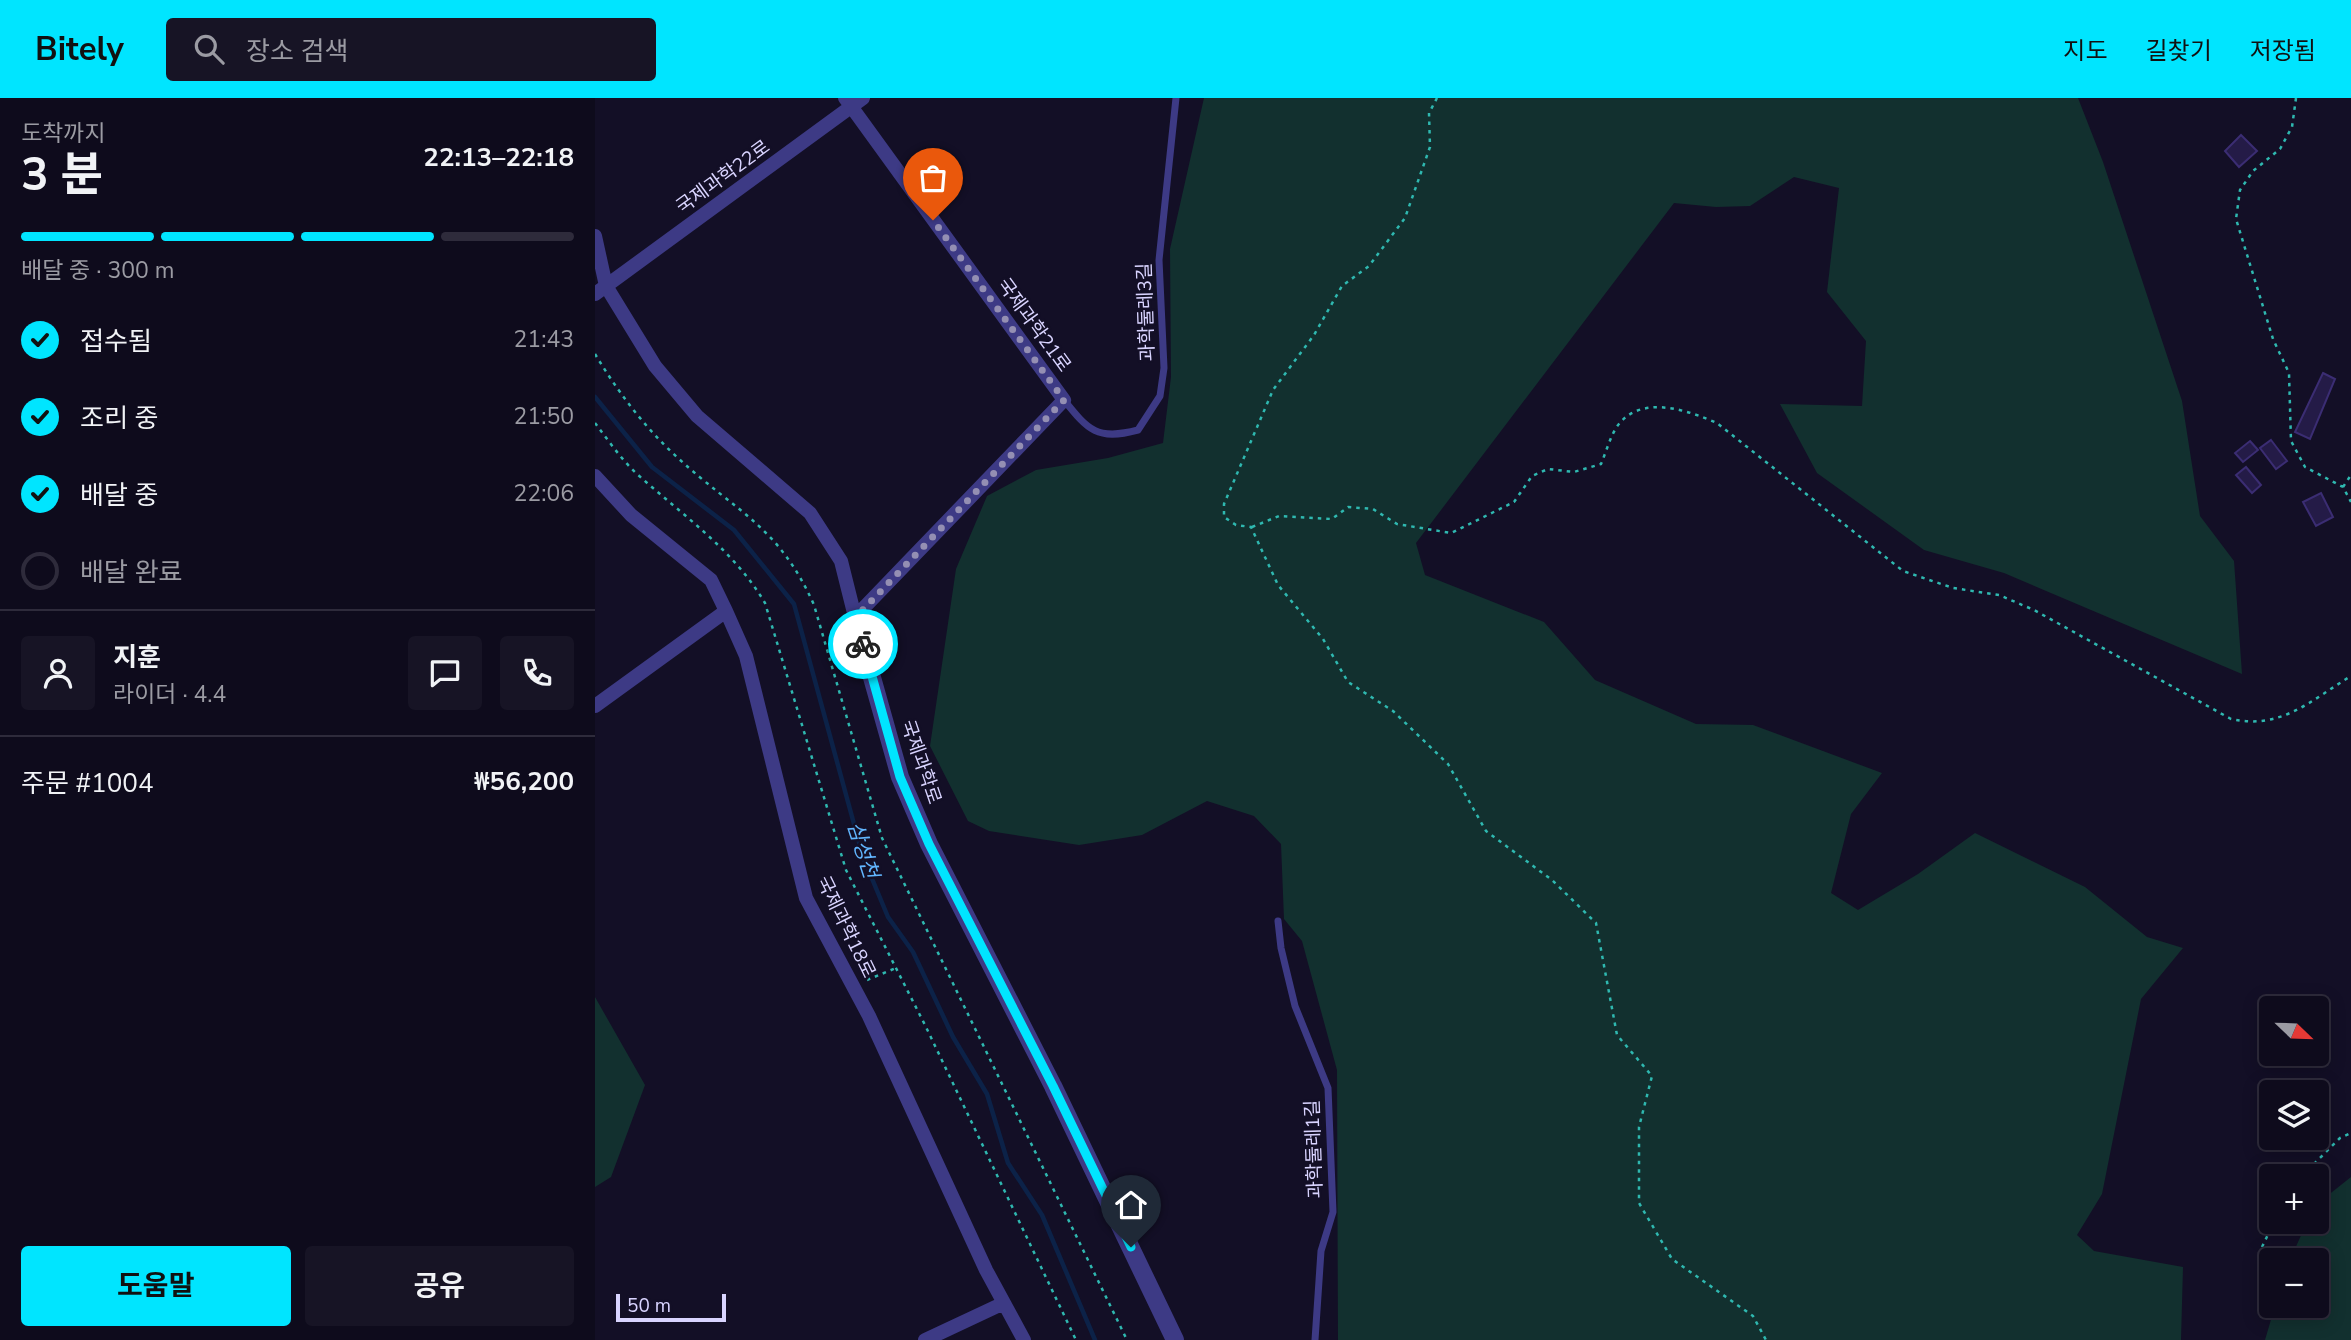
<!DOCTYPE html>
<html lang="ko">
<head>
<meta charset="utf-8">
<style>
	body { margin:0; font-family:"Nunito Sans","Noto Sans KR",sans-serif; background:#171425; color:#f1f3f6; height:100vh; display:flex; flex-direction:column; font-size:26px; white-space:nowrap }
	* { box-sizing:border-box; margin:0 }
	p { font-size:23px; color:#9b9ba3 }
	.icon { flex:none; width:38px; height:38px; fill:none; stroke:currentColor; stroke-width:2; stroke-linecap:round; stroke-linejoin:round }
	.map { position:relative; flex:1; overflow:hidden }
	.side { display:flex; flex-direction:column; background:#0e0b1c; width:595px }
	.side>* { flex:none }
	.needle { width:46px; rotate:113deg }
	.buttons { position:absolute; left:1664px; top:898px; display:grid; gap:14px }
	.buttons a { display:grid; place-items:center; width:70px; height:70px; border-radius:7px; background:#0e0b1c; box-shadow:0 4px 18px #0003,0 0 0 2px #2e2b3b; font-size:35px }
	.scale { position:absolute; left:21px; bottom:18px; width:110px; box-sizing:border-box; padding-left:7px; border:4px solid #d9d4ff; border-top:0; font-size:19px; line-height:24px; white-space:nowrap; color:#d9d4ff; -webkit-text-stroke:5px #130f26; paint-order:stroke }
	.pin { position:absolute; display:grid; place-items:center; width:60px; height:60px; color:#fff; margin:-72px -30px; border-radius:50% 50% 50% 0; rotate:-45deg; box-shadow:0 0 7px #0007 }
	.pin .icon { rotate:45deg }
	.courier { position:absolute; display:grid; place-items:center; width:70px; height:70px; margin:-35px; border:5px solid #00e5ff; border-radius:50%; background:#fff; color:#222; box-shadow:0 2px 9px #0007 }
	.head em { font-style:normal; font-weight:700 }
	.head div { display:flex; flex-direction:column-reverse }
	.head { display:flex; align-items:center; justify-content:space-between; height:119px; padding:0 21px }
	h1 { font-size:46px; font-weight:700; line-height:52px }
	.bar { display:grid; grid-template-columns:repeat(4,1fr); gap:10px 7px; align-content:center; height:84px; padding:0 21px }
	.bar i { height:9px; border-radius:5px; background:#2e2b3b }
	.bar .current { background:#00e5ff }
	.bar p { grid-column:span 4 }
	.line { display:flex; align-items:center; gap:18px; padding:0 21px; border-top:2px solid #2e2b3b }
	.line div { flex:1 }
	.round { display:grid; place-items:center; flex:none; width:74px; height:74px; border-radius:7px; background:#171425 }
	ol { padding:0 21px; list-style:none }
	li { display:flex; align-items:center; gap:21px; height:77px }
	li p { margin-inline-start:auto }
	li .icon { padding:7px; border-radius:50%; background:#00e5ff; color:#111; stroke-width:4 }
	li:last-child { color:#9b9ba3 }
	li i { width:38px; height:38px; border:4px solid #2e2b3b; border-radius:50% }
	.cta { display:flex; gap:14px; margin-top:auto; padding:14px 21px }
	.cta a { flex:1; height:80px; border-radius:7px; background:#00e5ff; color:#111; font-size:28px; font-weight:700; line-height:80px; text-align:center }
	.cta a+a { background:#171425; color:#f1f3f6 }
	header { display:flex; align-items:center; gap:42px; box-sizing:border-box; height:98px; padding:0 35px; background:#00e5ff; color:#111 }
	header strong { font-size:33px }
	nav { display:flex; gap:38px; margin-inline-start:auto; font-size:24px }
	.search { width:490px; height:63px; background:#171425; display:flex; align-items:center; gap:18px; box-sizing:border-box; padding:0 24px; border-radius:7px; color:#9b9ba3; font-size:26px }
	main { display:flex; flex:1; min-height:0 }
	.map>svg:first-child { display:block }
	.green { fill:#12302f }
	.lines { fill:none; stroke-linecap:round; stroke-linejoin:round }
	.stream { stroke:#0c2248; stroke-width:4.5 }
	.building { fill:#241b47; stroke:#3b2d73; stroke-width:2 }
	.path { stroke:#2fb8b0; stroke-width:2.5; stroke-dasharray:3.5 5; stroke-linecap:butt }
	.service { stroke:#3d3a85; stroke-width:7 }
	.minor { stroke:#3d3a85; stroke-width:14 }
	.tertiary { stroke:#3d3a85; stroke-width:18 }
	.done { stroke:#948fb3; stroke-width:7; stroke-dasharray:0 12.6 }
	.route { stroke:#00e5ff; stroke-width:9 }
	.labels { text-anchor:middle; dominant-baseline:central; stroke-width:5; stroke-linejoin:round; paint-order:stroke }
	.street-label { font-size:19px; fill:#d9d4ff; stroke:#130f26 }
	.water-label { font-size:21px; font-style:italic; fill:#62b6ff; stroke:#130f26 }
</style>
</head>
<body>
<header>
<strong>Bitely</strong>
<div class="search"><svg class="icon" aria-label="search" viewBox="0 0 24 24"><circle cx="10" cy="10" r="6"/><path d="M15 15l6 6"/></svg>장소 검색</div>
<nav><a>지도</a><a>길찾기</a><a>저장됨</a></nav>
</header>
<main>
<section class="side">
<div class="head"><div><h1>3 분</h1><p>도착까지</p></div><em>22:13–22:18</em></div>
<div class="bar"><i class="current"></i><i class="current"></i><i class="current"></i><i></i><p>배달 중 · 300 m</p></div>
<ol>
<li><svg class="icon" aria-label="check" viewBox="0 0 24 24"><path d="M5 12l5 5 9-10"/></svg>접수됨<p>21:43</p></li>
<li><svg class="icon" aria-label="check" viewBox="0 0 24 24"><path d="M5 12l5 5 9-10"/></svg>조리 중<p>21:50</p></li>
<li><svg class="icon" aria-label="check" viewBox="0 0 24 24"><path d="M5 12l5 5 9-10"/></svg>배달 중<p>22:06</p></li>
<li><i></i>배달 완료</li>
</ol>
<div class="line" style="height:126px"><a class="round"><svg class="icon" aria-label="person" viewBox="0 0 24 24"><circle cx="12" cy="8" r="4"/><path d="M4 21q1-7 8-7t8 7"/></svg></a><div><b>지훈</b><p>라이더 · 4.4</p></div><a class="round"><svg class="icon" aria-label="chat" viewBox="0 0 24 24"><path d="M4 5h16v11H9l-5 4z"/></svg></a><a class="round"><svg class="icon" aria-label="phone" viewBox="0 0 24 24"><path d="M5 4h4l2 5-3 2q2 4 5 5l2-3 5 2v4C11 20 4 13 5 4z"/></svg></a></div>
<div class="line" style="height:91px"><div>주문 #1004</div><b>₩56,200</b></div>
<div class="cta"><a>도움말</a><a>공유</a></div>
</section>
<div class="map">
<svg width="1756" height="1242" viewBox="0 0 1756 1242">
	<rect width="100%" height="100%" fill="#130f26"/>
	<path class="green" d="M 609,0 L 1483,0 L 1508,64 L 1587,303 L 1605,418 L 1639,463 L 1647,576 L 1409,475 L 1329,452 L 1222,375 L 1185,306 L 1267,308 L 1271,243 L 1232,194 L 1244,90 L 1199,79 L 1155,108 L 1121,109 L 1079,105 L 821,445 L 830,477 L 949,524 L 1000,582 L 1101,626 L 1158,627 L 1287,675 L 1256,716 L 1236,795 L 1263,812 L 1323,776 L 1380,735 L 1490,789 L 1552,839 L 1588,850 L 1546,901 L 1507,1096 L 1482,1137 L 1499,1153 L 1588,1169 L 1586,1242 L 743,1242 L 742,972 L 707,843 L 689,821 L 686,746 L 659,718 L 612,703 L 547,737 L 484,747 L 394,733 L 373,723 L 335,648 L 361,471 L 392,398 L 441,372 L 513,360 L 568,345 L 576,279 L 575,151 Z
		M 0,899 L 50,987 L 16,1079 L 0,1089 Z
		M 1756,1079 L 1756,1242 L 1670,1242 L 1680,1208 L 1722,1208 L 1722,1162 L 1695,1162 L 1712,1124 L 1722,1124 L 1722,1106 Z"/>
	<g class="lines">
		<path class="stream" d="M 0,299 L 57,369 L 139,432 L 199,506 L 268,759 L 293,819 L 318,854 L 358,939 L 392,996 L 413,1065 L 447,1117 L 500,1242"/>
	</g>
	<path class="building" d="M 1646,37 L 1662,53 L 1644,69 L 1630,53 Z
		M 1728,275 L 1740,281 L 1715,341 L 1700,334 Z
		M 1676,342 L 1692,363 L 1681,371 L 1665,350 Z
		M 1655,343 L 1663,352 L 1648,364 L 1640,355 Z
		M 1651,369 L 1666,387 L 1657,395 L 1641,377 Z
		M 1726,395 L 1738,419 L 1721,428 L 1708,404 Z"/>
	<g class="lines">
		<path class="path" d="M 842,0 L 834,15 L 835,49 L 810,120 L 774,168 L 747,188 L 719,237 L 678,292 L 629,406 L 629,419 L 641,427 L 656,429 L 683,487 L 728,541 L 753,584 L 798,613 L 853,666 L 891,733 L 957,782 L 1001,825 L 1022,937 L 1057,978 L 1044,1029 L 1044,1105 L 1077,1161 L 1158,1218 L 1171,1242
			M 1701,0 L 1697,29 L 1685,51 L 1658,73 L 1645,92 L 1641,121 L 1678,241 L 1694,275 L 1696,343 L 1710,369 L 1748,389 L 1756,404
			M 0,256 C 23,294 50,330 83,360 C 141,414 184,428 219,507 L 287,740 L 532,1242
			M 0,325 C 13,342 26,361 41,375 C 87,417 138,451 170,505 L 251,772 L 330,927 L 481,1242
			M 1748,389 L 1756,377
			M 657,429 L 684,418 L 737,421 L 753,409 L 778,411 L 802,426 L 856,435 L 919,404 L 937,378 L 953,371 L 979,374 L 1006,366 C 1011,354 1015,340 1021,330 C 1044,295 1092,312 1122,325 L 1308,473 L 1358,490 L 1404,497 L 1439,512 L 1636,621 C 1686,632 1715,603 1756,578
			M 272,882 L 301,870
			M 1707,1078 L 1745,1040 L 1756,1035
			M 1667,1149 L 1679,1124"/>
		<path class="service" d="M 469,302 C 493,332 502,343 543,332 L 565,298 L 569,270 L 564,162 L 581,0
			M 683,823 L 686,850 L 700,908 L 733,990 L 738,1114 L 726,1153 L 720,1242"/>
		<path class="minor" d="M 250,0 L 469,302 L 260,519
			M 0,138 L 11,188 L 60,268 L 102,318 L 215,415 L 246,463 L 260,519
			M 0,196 L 268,0
			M 0,378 L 36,417 L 116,482 L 131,513 L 151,558 L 211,800 L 274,918 L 391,1172 L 429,1242
			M 0,608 L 131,513
			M 330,1242 L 409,1205"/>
		<path class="tertiary" d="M 260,519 L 305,679 L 334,746 L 458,988 L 580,1242"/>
	</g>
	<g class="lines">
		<path class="done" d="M 268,546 L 261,519 L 469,302 L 338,122"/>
		<path class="route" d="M 268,546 L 305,679 L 334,746 L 458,988 L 536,1149"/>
	</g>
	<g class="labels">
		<g class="street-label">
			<text transform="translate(128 79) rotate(-36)">국제과학22로</text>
			<text transform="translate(551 214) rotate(-92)">과학둘레3길</text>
			<text transform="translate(439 227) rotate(54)">국제과학21로</text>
			<text transform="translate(326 664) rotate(71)">국제과학로</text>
			<text transform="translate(251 829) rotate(64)">국제과학18로</text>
			<text transform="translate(719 1051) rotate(-92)">과학둘레1길</text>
		</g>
		<g class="water-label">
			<text transform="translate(268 752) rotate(72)">삼성천</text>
		</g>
	</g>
</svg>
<div class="buttons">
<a><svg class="needle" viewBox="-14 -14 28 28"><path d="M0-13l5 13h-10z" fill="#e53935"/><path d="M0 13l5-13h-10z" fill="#9b9ba3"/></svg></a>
<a><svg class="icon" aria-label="layers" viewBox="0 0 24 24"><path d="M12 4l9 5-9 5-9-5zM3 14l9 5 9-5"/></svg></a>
<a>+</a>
<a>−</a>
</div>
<div class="scale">50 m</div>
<div class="pin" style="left:338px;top:122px;background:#ea580c"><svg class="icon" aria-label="bag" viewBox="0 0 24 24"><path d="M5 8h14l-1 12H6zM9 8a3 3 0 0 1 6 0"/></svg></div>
<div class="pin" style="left:536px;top:1149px;background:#1f2937"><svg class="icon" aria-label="home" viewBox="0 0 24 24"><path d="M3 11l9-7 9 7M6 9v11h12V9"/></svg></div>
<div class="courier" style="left:268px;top:546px"><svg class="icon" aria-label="bike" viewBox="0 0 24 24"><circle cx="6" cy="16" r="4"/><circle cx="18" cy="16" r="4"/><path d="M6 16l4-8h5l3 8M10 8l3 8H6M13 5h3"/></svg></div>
</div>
</main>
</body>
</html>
